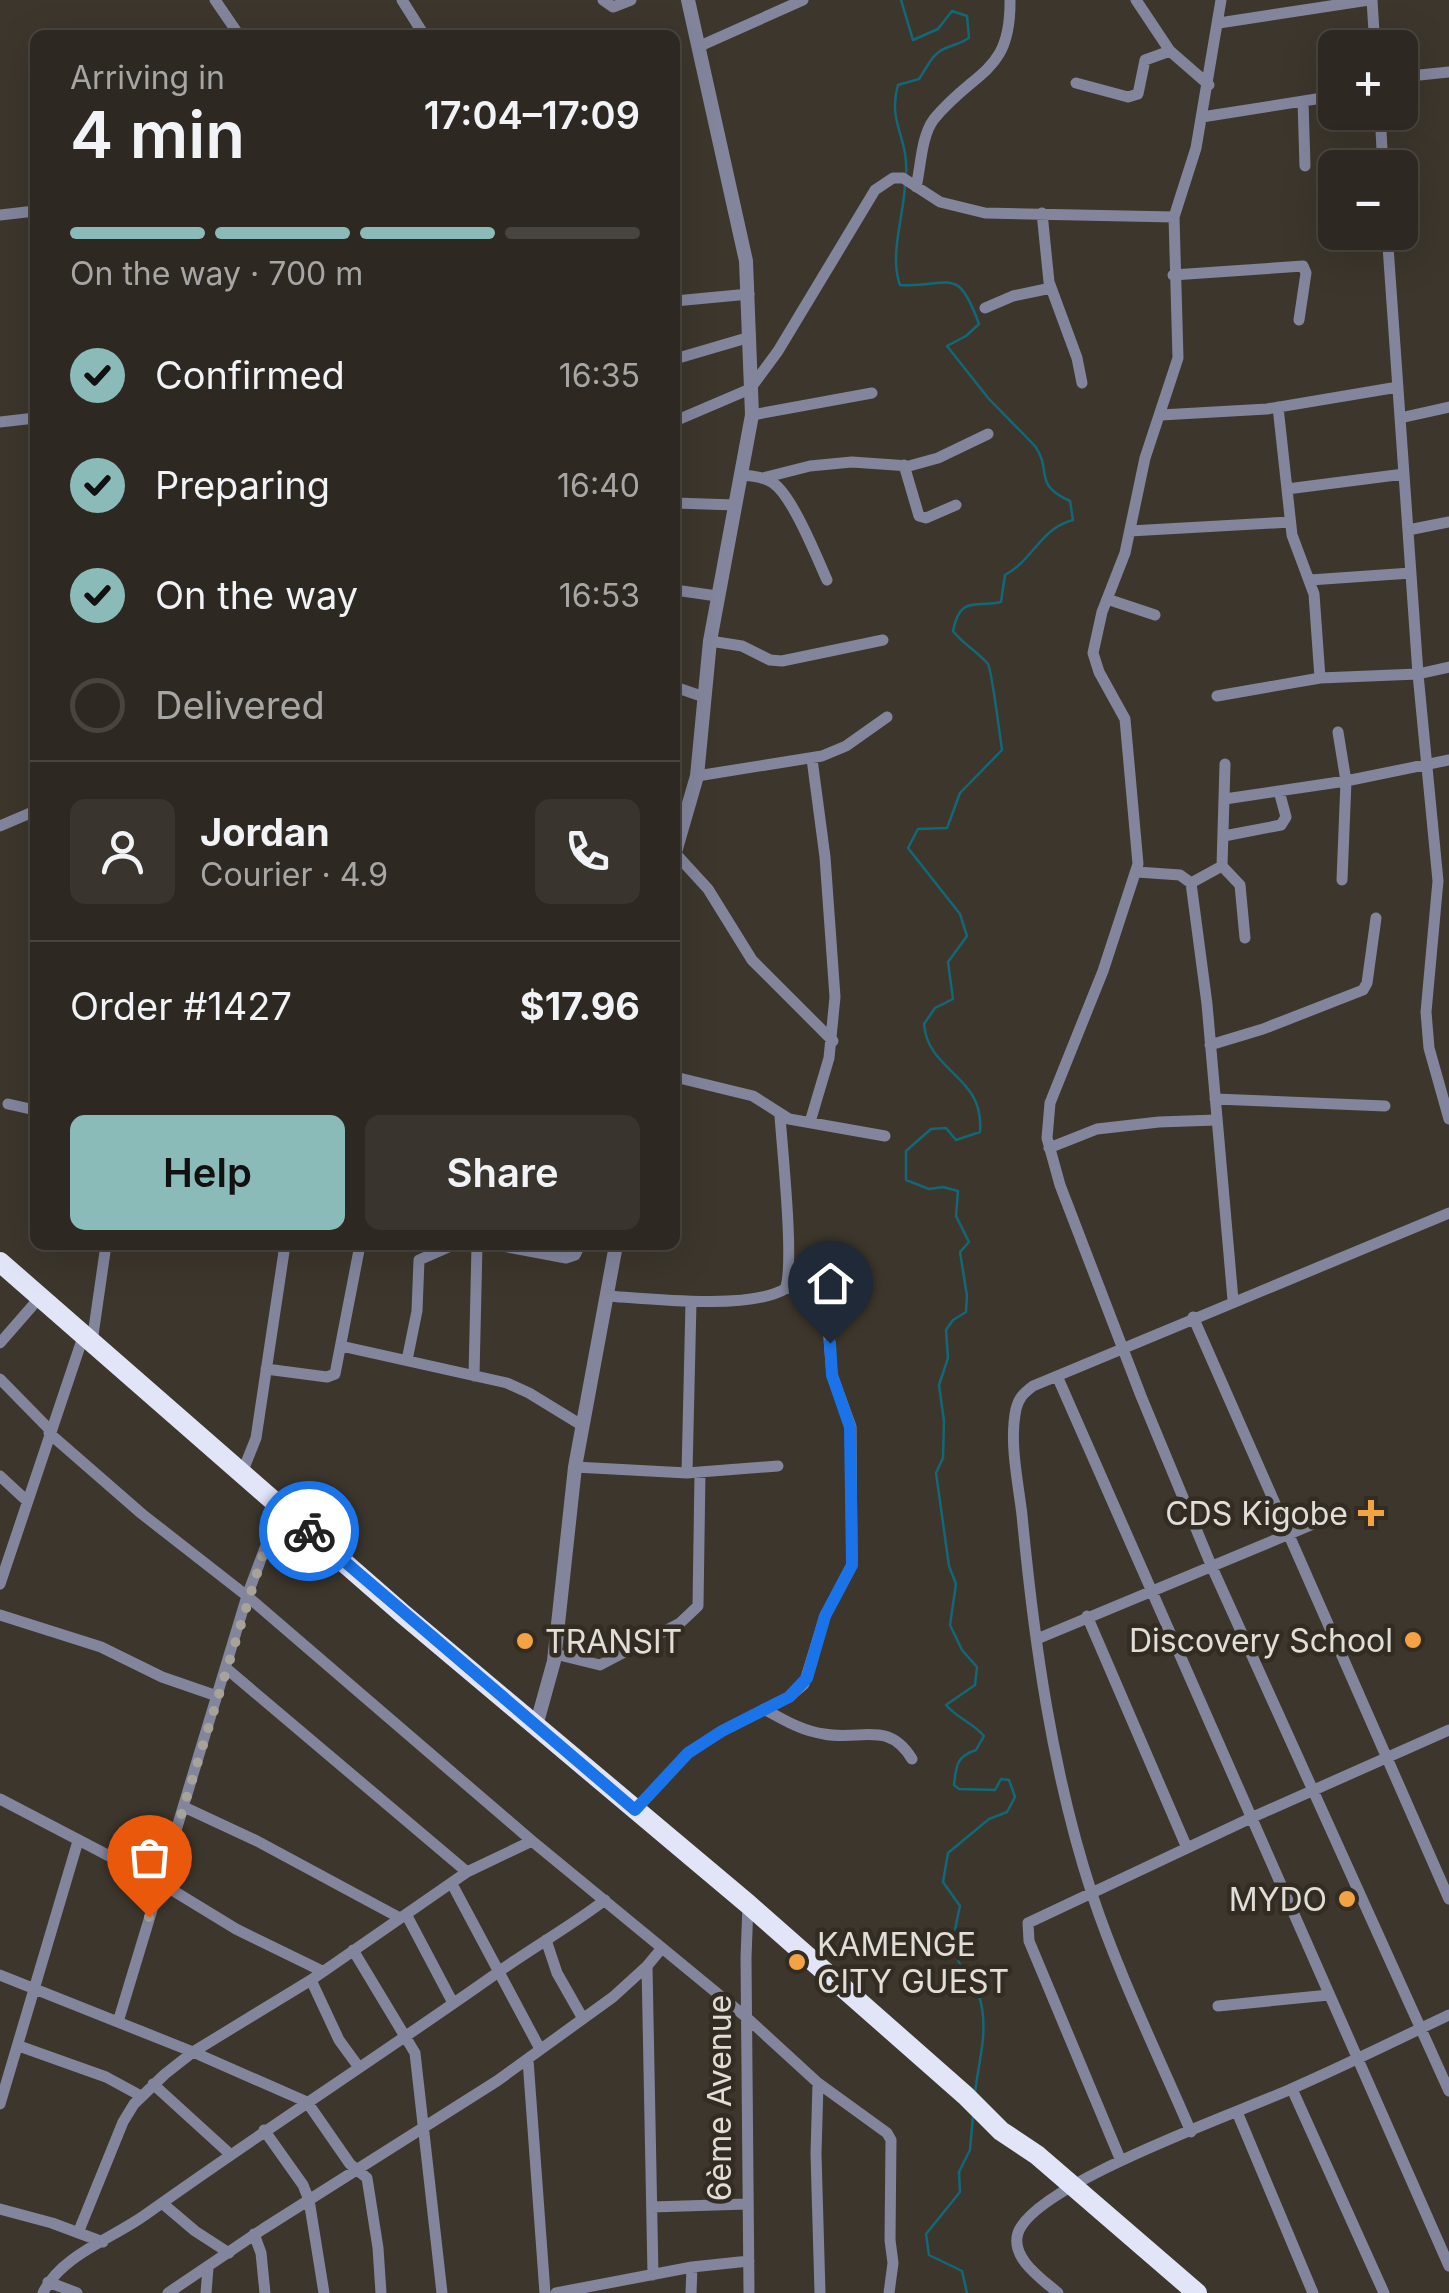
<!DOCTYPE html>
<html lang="en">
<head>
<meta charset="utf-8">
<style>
	body { margin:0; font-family:Inter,sans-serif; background:#39342e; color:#f1f3f6; height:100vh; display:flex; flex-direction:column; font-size:38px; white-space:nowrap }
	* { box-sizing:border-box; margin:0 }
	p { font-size:32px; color:#a7a6a5 }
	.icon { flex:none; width:55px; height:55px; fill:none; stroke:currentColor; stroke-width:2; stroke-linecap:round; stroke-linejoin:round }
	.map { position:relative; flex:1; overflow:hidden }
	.sheet { position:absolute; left:30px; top:30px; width:650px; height:1220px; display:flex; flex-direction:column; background:#2d2821; border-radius:15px; box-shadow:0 10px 40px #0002,0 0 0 2px #48443f }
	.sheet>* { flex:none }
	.controls { position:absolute; left:1318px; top:30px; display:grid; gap:20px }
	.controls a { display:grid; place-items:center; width:100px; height:100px; border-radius:15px; background:#2d2821; box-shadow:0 10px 40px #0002,0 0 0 2px #48443f; font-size:50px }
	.pin { position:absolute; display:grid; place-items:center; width:85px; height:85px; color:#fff; margin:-102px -42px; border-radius:50% 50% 50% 0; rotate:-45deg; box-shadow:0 0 10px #0007 }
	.pin .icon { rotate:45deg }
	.courier { position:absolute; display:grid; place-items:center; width:100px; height:100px; margin:-50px; border:8px solid #1a73e8; border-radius:50%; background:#fff; color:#222; box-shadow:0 2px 12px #0007 }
	.head em { font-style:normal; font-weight:600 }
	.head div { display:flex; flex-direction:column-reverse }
	.head { display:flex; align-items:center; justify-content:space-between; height:170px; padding:0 40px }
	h1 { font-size:65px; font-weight:600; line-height:75px }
	.bar { display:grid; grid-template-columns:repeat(4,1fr); gap:15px 10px; align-content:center; height:120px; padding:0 40px }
	.bar i { height:12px; border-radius:8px; background:#48443f }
	.bar .active { background:#8bbbb9 }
	.bar p { grid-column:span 4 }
	.line { display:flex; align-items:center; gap:25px; padding:0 40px; border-top:2px solid #48443f }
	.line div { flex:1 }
	.round { display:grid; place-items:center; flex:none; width:105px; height:105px; border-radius:15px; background:#39342e }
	ol { padding:0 40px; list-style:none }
	li { display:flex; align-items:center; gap:30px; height:110px }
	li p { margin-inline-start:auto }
	li .icon { padding:10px; border-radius:50%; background:#8bbbb9; color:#111; stroke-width:4 }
	li:last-child { color:#a7a6a5 }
	li i { width:55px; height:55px; border:5px solid #48443f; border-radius:50% }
	.action { display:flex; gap:20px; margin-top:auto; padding:20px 40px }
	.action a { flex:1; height:115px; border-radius:15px; background:#8bbbb9; color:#111; font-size:40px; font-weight:600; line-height:115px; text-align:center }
	.action a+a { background:#39342e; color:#f1f3f6 }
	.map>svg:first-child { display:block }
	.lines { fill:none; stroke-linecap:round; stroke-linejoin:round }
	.stream { stroke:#136877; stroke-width:2.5 }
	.minor { stroke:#82859c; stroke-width:11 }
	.tertiary { stroke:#82859c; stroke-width:14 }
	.trunk { stroke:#e2e5f8; stroke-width:20 }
	.done { stroke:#a7a39b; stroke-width:10; stroke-dasharray:0 18 }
	.route { stroke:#1a73e8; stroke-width:12 }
	.poi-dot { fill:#f4a344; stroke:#322c22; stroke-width:4 }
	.labels { text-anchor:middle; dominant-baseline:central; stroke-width:9; stroke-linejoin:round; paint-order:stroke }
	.poi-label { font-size:32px; fill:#e1ddd7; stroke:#322c22; text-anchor:end }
	.street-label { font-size:32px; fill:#e1ddd7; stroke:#322c22 }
</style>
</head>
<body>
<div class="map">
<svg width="1449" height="2293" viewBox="0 0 1449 2293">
	<rect width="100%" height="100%" fill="#3c362c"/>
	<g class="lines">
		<path class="stream" d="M 901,0 L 913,40 L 938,29 L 952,11 L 967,16 L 969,38 C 960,44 955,44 946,48 C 932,53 927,68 919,79 L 898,85 C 887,122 909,137 906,176
			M 905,184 C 904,216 889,255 900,285 C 950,288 957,263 979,324 L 966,336 L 947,346 L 989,399 L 1035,446 C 1053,472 1032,484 1070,501 L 1073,520 C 1041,528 1033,560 1005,575 L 1001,602 C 975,608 960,595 953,631 C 963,644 978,652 988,664 C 992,671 1000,737 1002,750 L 960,793 L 947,828 L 918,829 L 908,848 L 960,914 L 967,936 L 948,962 L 953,999 L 935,1008 L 924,1024 C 928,1073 985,1075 980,1132 L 956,1140 L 946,1128 L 931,1129 L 906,1151 L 906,1180 L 929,1189 L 943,1187 L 958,1191 L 956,1216 L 969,1242 L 960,1252 L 967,1296 L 966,1312 L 953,1320 L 946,1330 L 948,1358 L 939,1385 L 944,1421 L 943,1458 L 936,1473 L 949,1566 L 956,1584 L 950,1625 L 962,1650 L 977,1667 L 975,1685 L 946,1705 C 958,1719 972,1722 984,1736 L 976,1750 C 957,1756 956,1765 954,1785 L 959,1789 L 995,1790 L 1001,1779 L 1009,1780 L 1015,1797 L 1007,1812 L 989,1819 L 948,1853 L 943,1882 L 960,1906 C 956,1924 951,1942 958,1960 C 967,1981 977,1981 982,2008 C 987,2037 978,2065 975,2093
			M 967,2293 L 962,2271 L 929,2255 L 926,2234 L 960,2192 L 959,2172 L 970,2150 L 973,2116"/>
		<path class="minor" d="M 215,0 L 239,35
			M 402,0 L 424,35
			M 603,0 L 613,7 L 631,0
			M 1136,0 L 1170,51 L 1209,85
			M 1221,0 L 1196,148 L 1174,217 L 1178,358 L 1145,458 L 1125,553 L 1102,612 L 1093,653 L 1099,672 L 1125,719 L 1138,864 L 1103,971 L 1050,1103 L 1047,1138 L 1060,1185 L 1141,1396 L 1211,1565 L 1449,2091
			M 1372,0 L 1375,48
			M 1219,23 L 1369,0
			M 700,46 L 803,0
			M 1400,77 L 1449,72
			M 1076,83 L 1128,97 L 1138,94 L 1145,60 L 1170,51
			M 1303,101 L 1305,166
			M 1380,112 L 1383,168
			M 1202,117 L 1335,96
			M 916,187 C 921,167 921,136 934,119 C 975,69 1011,74 1010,0
			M 1042,213 L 1049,282 L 1077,358 L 1082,383
			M 0,215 L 35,211
			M 1387,232 L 1418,674 L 1438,881 L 1426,1012 L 1429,1048 L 1449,1119
			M 1173,275 L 1303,266 L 1306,273 L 1299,320
			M 675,301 L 749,294
			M 985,308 L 1013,296 L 1051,288
			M 675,359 L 750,337
			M 1278,407 L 1292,535 L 1314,594 L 1320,678 L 1418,674 L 1449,667
			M 752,415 L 872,393
			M 1161,415 L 1267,409 L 1398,387
			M 1400,418 L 1449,407
			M 675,421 L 750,389 L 778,351 L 875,190 L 893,178 L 903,178 L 940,202 L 985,213 L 1174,217
			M 0,422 L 35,418
			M 904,465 L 919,516 L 926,518 L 956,505
			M 742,475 C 753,476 764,477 773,483 C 792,495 817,558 827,580
			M 763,478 L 810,466 L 852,462 L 909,466 L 938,458 L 988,434
			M 1287,489 L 1404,474
			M 675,503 L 735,505
			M 1408,530 L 1449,522
			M 1130,531 L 1290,522
			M 1310,580 L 1411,573
			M 675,590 L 717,596
			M 1107,599 L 1155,615
			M 710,641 L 742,646 L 770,660 L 782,661 L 883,640
			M 675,687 L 704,697
			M 1217,696 L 1320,678
			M 1338,732 L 1346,781 L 1342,880
			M 697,776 L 822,756 L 846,746 L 887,717
			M 1225,799 L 1346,781 L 1449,760
			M 0,826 L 35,811
			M 1224,836 L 1281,825 L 1286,817 L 1279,791
			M 675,853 L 708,889 L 752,960 L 833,1041
			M 1222,866 L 1240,885 L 1245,938
			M 1137,872 L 1180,875 L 1191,883 L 1207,1004 L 1233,1300
			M 1191,883 L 1222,866 L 1225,764
			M 1210,1045 L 1263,1029 L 1363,990 L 1367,983 L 1376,918
			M 675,1077 L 753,1096 L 789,1119 L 885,1136
			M 1215,1099 L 1385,1106
			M 8,1104 L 35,1110
			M 810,1122 L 829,1058 L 835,997 L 825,857 L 812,759
			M 1049,1148 L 1097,1129 L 1159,1122 L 1216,1120
			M 497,1245 L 566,1258 L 575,1255 L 580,1245
			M 608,1296 C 651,1299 749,1310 785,1289 C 795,1267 782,1147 780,1116
			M 1193,1317 L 1449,1899
			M 92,1342 L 106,1245
			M 0,1343 L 41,1296
			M 341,1346 L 507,1383 L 529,1393 L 583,1426
			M 407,1360 L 417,1311 L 419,1260 L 453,1245
			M 266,1369 L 327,1377 L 335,1374 L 360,1245
			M 474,1376 L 477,1245
			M 1057,1376 L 1449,2266
			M 0,1379 L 50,1430
			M 49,1433 L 142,1514 L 247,1596 L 532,1841 L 746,2017 L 818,2083 L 887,2133 L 891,2140 L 890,2240 L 893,2263 L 889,2293
			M 575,1467 L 687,1473 L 778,1466
			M 242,1473 L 256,1438 L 285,1245
			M 687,1473 L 691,1302
			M 0,1476 L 27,1501
			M 0,1584 L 84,1334
			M 0,1615 L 101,1647 L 162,1677 L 217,1696
			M 1087,1616 L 1187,1848
			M 1037,1639 L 1323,1520
			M 555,1654 L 600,1665 L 680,1623 L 698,1606 L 700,1472
			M 227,1669 L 467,1872
			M 764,1709 C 784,1720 802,1731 824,1734 C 861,1741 888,1720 912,1759
			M 0,1799 L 159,1882 L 236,1929 L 322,1971
			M 184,1807 L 257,1841 L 400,1918
			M 635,1810 L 688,1753 L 722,1731 L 789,1697 L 804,1684 L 825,1616 L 852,1565 L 851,1427 L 832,1375 L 824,1280 L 785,1289
			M 452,1884 L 540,2049
			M 748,1904 L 746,1958 L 749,2293
			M 406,1914 L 453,2003
			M 546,1940 L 557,1973 L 582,2017
			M 353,1950 L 415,2053 L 442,2293
			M 0,1975 L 193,2052 L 307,2102 L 350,2164 L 367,2178 L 378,2248 L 381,2293
			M 311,1980 L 339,2040 L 358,2066
			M 1218,2006 L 1329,1995
			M 118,2022 L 247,1596 L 265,1548 L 288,1513
			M 19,2046 L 106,2077 L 141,2096
			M 528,2060 L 545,2293
			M 818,2083 L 816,2154 L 820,2293
			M 153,2084 L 231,2155
			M 1292,2089 L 1384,2293
			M 0,2104 L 78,1841
			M 1237,2112 L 1313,2293
			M 264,2130 L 303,2185 L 309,2200 L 324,2293
			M 1191,2132 C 1158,2055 1118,1973 1092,1894 C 1052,1772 1034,1641 1022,1515 C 1018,1481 1009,1442 1016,1409 C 1019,1397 1024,1393 1033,1386 L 1449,1213
			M 1121,2161 L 1029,1941 L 1028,1923 L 1253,1817 L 1449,1730
			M 162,2203 L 195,2231 L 229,2253
			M 652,2207 L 747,2204
			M 0,2209 L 52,2223 L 103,2242
			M 78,2233 L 123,2122 L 134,2104 L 165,2074 L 193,2052 L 311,1980 L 467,1872 L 532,1841
			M 254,2234 L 261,2253 L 265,2293
			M 653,2275 L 647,1966 L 662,1948
			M 48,2282 L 77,2293
			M 43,2293 C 60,2256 113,2238 145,2215 C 261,2132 381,2055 497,1973 C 533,1947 571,1926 605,1900
			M 168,2293 L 263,2229 L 497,2081 L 613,1997 L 647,1966
			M 206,2293 L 208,2268
			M 556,2293 L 692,2267 L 749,2261
			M 691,2293 L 692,2267
			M 1058,2293 C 1042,2279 1010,2258 1018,2233 C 1034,2184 1240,2112 1291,2089 C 1344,2066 1396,2040 1449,2015"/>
		<path class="tertiary" d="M 675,852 L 697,776 L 710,641 L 752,415 L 746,261 L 688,0
			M 536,1726 L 554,1661 L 575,1467 L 616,1245"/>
		<path class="trunk" d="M 0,1262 L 403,1614 L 748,1904 L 966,2096 L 1001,2131 L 1037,2155 L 1197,2293"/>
	</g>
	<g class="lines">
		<path class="done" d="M 149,1917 L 265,1548 L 288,1513 L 309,1531"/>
		<path class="route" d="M 309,1531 L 635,1810 L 688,1753 L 722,1731 L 789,1697 L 807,1678 L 825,1616 L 852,1565 L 850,1427 L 832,1375 L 830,1343"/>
	</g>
	<g class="poi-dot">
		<path d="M1366 1498h10v10h10v10h-10v10h-10v-10h-10v-10h10z"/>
		<circle cx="1413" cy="1640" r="10"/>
		<circle cx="525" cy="1641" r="10"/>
		<circle cx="1347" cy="1899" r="10"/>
		<circle cx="797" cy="1962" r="10"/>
	</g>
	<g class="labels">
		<g class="poi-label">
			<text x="1348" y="1513">CDS Kigobe</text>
			<text x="1393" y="1640">Discovery School</text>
			<text x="545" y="1641" text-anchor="start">TRANSIT</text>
			<text x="1327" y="1899">MYDO</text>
			<text x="817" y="1944" text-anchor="start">KAMENGE<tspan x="817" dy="37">CITY GUEST</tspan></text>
		</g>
		<g class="street-label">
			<text transform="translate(719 2098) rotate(-90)">6ème Avenue</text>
		</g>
	</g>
</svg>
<div class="controls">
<a>+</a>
<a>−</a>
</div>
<div class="pin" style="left:149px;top:1917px;background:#ea580c"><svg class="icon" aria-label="bag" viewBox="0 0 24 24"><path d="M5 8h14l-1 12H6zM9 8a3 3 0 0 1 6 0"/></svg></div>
<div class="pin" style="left:830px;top:1343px;background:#1f2937"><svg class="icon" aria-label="home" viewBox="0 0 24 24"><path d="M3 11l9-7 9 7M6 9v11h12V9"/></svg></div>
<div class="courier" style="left:309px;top:1531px"><svg class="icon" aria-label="bike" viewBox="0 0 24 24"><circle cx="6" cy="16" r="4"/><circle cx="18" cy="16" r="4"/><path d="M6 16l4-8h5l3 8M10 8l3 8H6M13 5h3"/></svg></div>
<section class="sheet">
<div class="head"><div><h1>4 min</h1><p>Arriving in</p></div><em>17:04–17:09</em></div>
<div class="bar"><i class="active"></i><i class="active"></i><i class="active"></i><i></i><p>On the way · 700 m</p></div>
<ol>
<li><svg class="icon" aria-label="check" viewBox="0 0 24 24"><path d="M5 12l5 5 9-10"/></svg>Confirmed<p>16:35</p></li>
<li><svg class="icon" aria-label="check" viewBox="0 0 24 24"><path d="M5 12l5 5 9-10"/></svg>Preparing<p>16:40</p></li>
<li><svg class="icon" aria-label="check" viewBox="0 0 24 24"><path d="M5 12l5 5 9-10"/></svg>On the way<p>16:53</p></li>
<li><i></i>Delivered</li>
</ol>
<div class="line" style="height:180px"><a class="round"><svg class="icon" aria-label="person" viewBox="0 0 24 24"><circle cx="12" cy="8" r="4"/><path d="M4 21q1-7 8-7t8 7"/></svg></a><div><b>Jordan</b><p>Courier · 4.9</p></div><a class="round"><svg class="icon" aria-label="phone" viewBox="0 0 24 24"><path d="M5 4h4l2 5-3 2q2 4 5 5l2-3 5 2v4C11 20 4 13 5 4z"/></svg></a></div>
<div class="line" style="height:130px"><div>Order #1427</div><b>$17.96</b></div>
<div class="action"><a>Help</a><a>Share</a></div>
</section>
</div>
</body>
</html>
